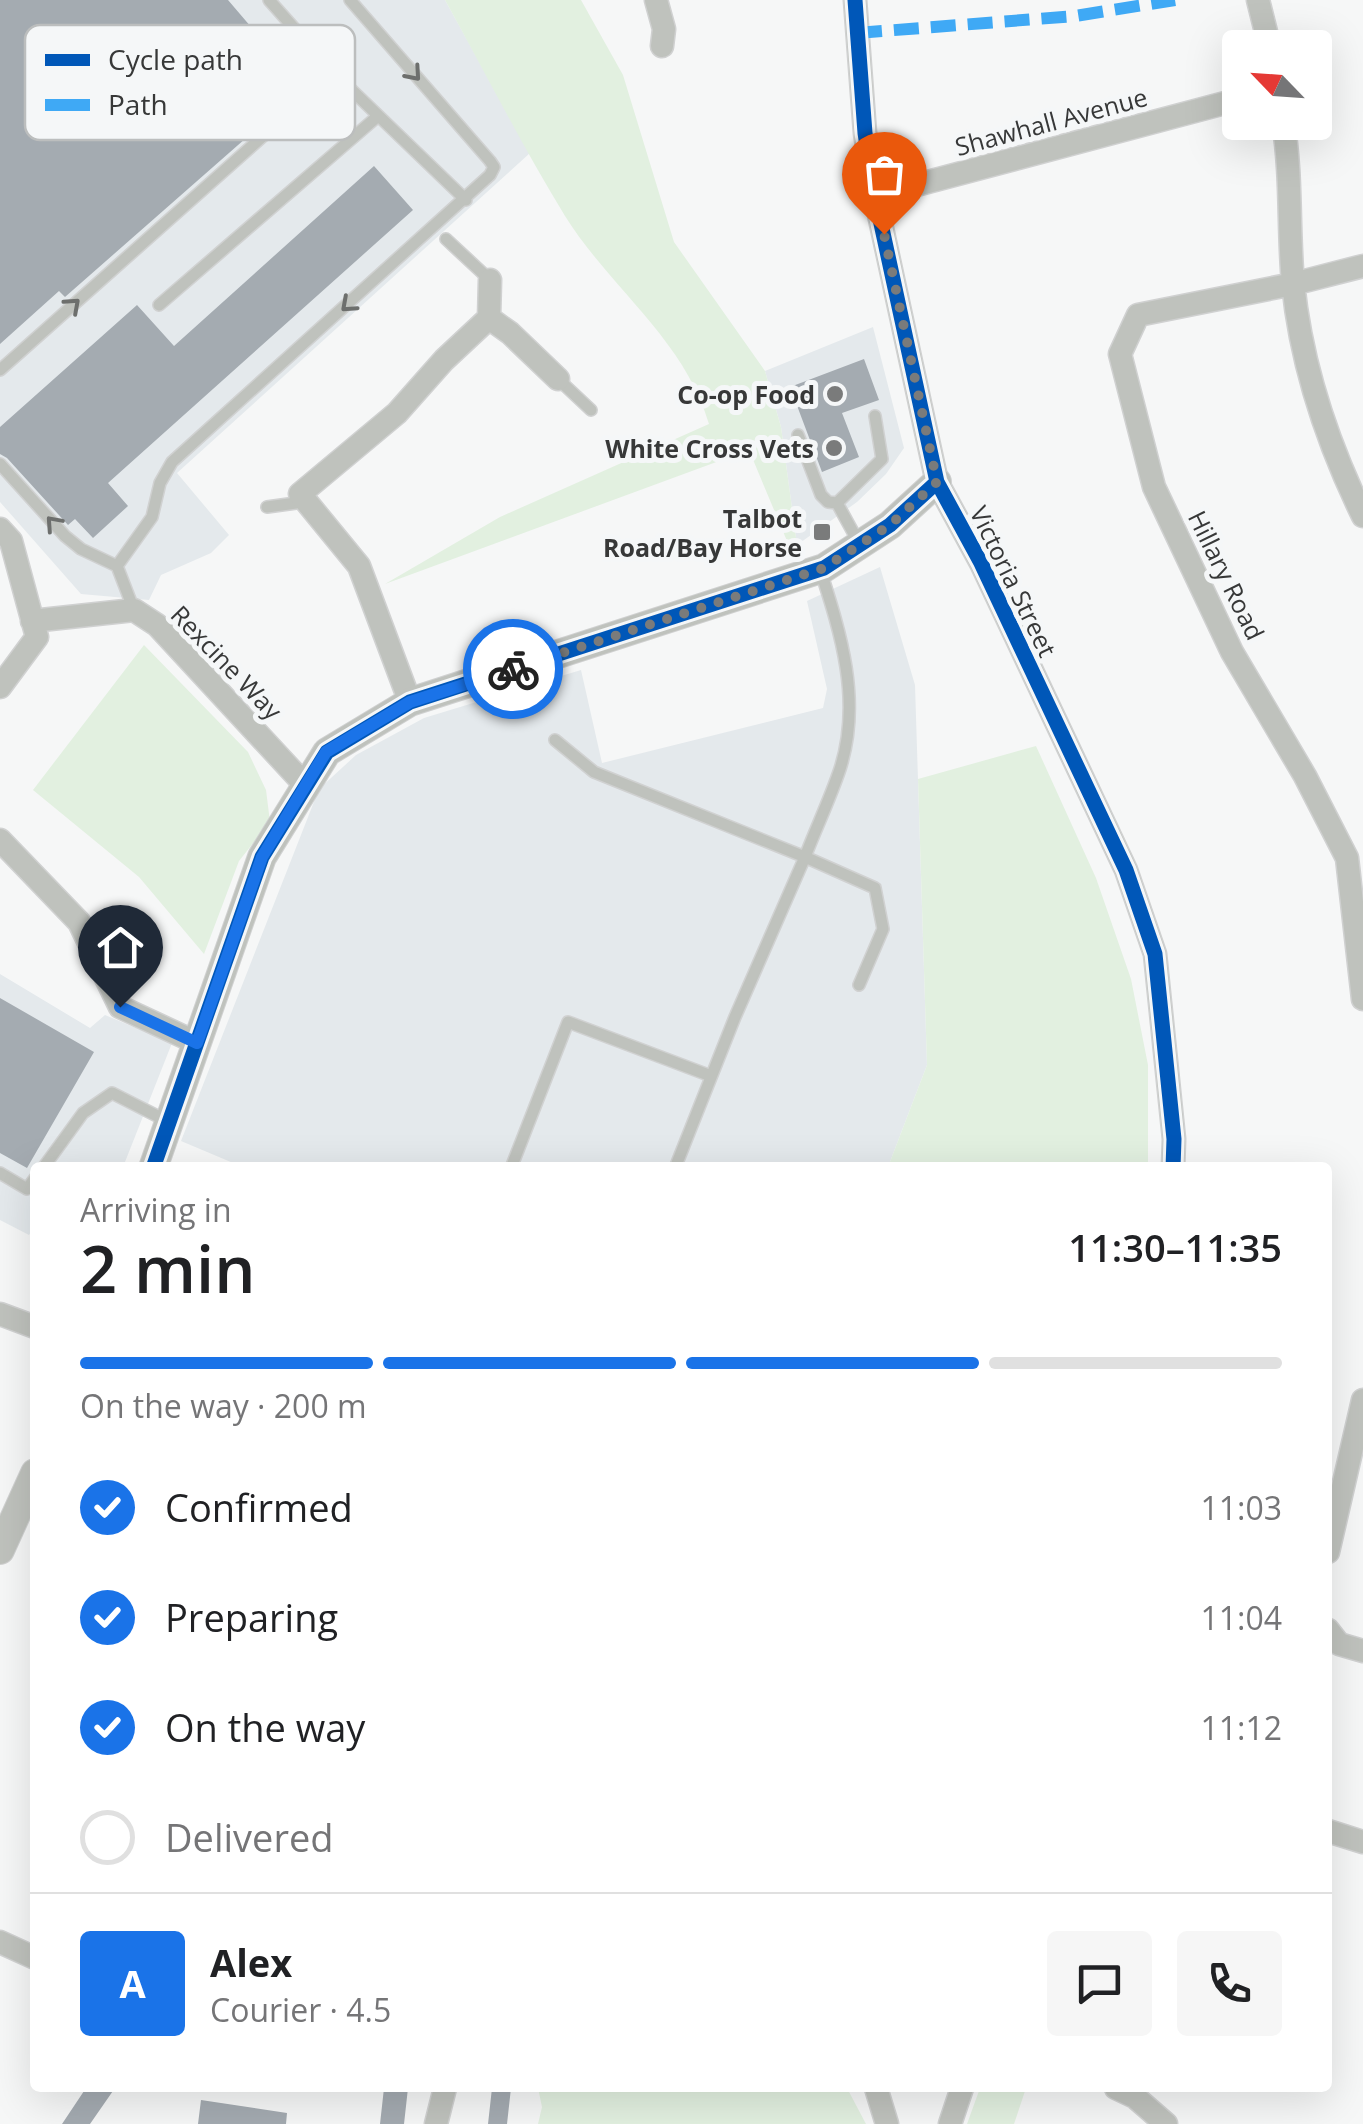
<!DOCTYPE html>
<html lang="en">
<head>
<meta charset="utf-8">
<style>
	body { margin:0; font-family:"Open Sans",sans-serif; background:#f6f6f6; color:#202124; height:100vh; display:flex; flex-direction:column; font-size:38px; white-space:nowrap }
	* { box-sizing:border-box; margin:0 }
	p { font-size:32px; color:#757577 }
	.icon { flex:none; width:55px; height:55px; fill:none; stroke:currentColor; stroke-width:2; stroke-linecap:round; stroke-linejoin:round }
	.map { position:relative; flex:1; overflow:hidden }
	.details { position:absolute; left:30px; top:1162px; width:1302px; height:930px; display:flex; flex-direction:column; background:#fff; border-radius:10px; box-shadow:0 10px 40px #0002 }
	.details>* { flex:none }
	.needle { width:65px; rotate:295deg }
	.tools { position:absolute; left:1222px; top:30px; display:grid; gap:20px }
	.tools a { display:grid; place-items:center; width:110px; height:110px; border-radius:10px; background:#fff; box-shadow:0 10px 40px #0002; font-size:50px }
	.pin { position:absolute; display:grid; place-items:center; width:85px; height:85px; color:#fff; margin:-102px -42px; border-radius:50% 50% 50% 0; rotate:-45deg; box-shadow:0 0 10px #0007 }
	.pin .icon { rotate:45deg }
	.courier { position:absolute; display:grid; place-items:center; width:100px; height:100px; margin:-50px; border:8px solid #1a73e8; border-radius:50%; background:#fff; color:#222; box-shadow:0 2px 12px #0007 }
	.overview em { font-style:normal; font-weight:600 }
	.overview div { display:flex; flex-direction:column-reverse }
	.overview { display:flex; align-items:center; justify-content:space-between; height:170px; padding:0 50px }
	h1 { font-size:65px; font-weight:600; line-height:75px }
	.bar { display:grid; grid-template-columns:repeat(4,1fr); gap:15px 10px; align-content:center; height:120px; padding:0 50px }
	.bar i { height:12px; border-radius:8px; background:#e0e0e0 }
	.bar .selected { background:#1a73e8 }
	.bar p { grid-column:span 4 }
	.line { display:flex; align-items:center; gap:25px; padding:0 50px; border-top:2px solid #e0e0e0 }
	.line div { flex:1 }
	.round { display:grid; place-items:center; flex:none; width:105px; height:105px; border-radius:10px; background:#f6f6f6 }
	ol { padding:0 50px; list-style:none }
	li { display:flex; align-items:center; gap:30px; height:110px }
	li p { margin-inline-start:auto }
	li .icon { padding:10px; border-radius:50%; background:#1a73e8; color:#fff; stroke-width:4 }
	li:last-child { color:#757577 }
	li i { width:55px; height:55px; border:5px solid #e0e0e0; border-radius:50% }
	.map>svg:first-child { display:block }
	.built { fill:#e4e9ec }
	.green { fill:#e2f0e0 }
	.building { fill:#a4abb1 }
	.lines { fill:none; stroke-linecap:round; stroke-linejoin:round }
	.service-casing { stroke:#d0d1d1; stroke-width:14 }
	.minor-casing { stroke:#d0d1d1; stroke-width:25 }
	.tertiary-casing { stroke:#d0d1d1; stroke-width:30 }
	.service { stroke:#bfc2bd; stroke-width:11 }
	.minor { stroke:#bfc2bd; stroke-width:22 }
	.tertiary { stroke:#bfc2bd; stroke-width:28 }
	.quiet { stroke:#3fa9f5; stroke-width:12; stroke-dasharray:25 12; stroke-linecap:butt }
	.cycleway-casing { stroke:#f5f7f8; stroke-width:21 }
	.cycleway { stroke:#0057b8; stroke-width:15 }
	.oneway { stroke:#6d6f6d }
	.done { stroke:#7a7b7b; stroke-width:10; stroke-dasharray:0 18 }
	.route { stroke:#1a73e8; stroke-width:12 }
	.poi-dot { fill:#7a7b7b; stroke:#f5f7f8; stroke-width:4 }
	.labels { text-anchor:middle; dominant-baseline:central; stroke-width:10; stroke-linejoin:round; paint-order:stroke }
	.street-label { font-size:25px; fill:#373838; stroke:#f5f7f8 }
	.poi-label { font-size:25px; font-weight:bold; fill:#373838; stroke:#f5f7f8; text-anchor:end }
	.key { fill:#f5f7f8; stroke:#bcbebe; stroke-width:2.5 }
	.key-label { font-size:28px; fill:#373838 }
</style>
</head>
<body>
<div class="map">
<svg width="1363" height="2124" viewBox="0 0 1363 2124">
	<rect width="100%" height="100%" fill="#f6f7f7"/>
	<path class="built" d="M 0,0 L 445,0 L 530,153 L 177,473 L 229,535 L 211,553 L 161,575 L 149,600 L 81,594 L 0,502 Z
		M 873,327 L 904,448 L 886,474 L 857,502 L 797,545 L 781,427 L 765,371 Z
		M 880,567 L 915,685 L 927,1065 L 888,1167 L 245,1168 L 181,1141 L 319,789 L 356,755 L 424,718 L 581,670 L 602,763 L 823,708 L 827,689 L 807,601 Z
		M 0,974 L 90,1028 L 105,1015 L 172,1043 L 123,1167 L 35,1168 L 35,1226 L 29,1235 L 0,1220 Z"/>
	<path class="green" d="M 445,0 L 581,0 L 623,75 L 674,242 L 765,371 L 781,427 L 797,545 L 787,541 L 749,450 L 385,584 L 500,517 L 709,424 C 685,340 610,288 565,216 C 522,146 485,72 445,0 Z
		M 144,645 L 248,752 L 266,790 L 270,822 L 239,861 L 204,954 L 139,877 L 33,790 Z
		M 1036,746 L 1096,878 L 1131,979 L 1148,1065 L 1148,1167 L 888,1167 L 927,1065 L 918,779 Z
		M 538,2088 L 847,2088 L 866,2124 L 538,2124 L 542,2107 Z
		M 980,2088 L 1026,2088 L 1014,2124 L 967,2124 Z"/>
	<path class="building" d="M 0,0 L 228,0 L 303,88 L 65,297 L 59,291 L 0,344 Z
		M 374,166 L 413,210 L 108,483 L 128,506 L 93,538 L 75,519 L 68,525 L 7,458 L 0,454 L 0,427 L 137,305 L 174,346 Z
		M 864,359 L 879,400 L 842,413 L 859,457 L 822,472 L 790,387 Z
		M 0,998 L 94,1052 L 27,1168 L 0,1153 Z
		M 86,2088 L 115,2088 L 90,2124 L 62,2124 Z
		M 384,2088 L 408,2088 L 404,2124 L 380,2124 Z
		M 492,2088 L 511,2088 L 507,2124 L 488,2124 Z
		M 201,2100 L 287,2113 L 286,2124 L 198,2124 Z"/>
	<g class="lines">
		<g class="service-casing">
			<path id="service" d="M 269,0 L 334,73 L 466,200
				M 446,239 L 490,280
				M 159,305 L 378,116
				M 0,370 L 334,73
				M 558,379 L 591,410
				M 798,435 L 821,495 L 828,502 L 837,503 L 859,543
				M 0,464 L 65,536 L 81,549 L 117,566 L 134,610
				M 837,503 L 882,459 L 875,416
				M 267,507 L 296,503 L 300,494
				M 117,566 L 152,517 L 160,483 L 172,462 L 490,175 L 494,167 L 490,161 L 350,0
				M 820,569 C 841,634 862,701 840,769 C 830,799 816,828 805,857 L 875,888 L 883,929 L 859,985
				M 485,679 L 512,702
				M 555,740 L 594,772 L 805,857 L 735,1017 L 675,1168
				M 43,1168 L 83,1113 L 112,1093 L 169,1122
				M 511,1168 L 568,1022 L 711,1076
				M 0,1173 L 27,1189 L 35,1178"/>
		</g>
		<g class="minor-casing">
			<path id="minor" d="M 656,0 L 664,29 L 662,46
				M 855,0 L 865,133 L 875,196 L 937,482 L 981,563 L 1126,870 L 1155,954 L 1174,1139 L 1173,1168
				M 1258,0 L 1270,48
				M 1283,122 C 1292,175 1288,229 1293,283 C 1301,365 1327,442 1363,516
				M 875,196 L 1240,99
				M 1363,266 L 1293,284 L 1138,315 L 1120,354 L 1154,487 L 1232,652 L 1305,776 L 1347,858 L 1363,999
				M 490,280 L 489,318 L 510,333 L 558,379
				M 0,529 L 11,541 L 37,637 L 0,687
				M 32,621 L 134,610 L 157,625 L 306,786
				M 410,702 L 359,566 L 300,494 L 397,413 L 444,360 L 489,318
				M 0,840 L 79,922 L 120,1007 L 197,1043
				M 0,1314 L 35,1327
				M 1328,1552 L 1363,1400
				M 1328,1630 L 1339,1644 L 1363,1651
				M 1328,1831 L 1363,1842
				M 0,1942 L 35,1958
				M 876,2088 L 887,2124
				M 1116,2088 L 1135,2097 L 1166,2124
				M 436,2124 L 445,2088
				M 950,2124 L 962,2088"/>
		</g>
		<g class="tertiary-casing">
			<path id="tertiary" d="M 153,1168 L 262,857 L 327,752 L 410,702 L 824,568 L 890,525 L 937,482
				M 0,1550 L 35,1473"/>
		</g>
		<use href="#service" class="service"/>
		<use href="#minor" class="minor"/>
		<use href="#tertiary" class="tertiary"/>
		<path class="quiet" d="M 857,33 L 1075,16 L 1175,0"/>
		<g class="cycleway-casing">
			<path id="cycleway" d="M 855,0 L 865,133 L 875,196 L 937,482 L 981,563 L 1126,870 L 1155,954 L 1174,1139 L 1173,1168
				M 153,1168 L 262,857 L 327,752 L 410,702 L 824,568 L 890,525 L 937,482"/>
		</g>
		<use href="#cycleway" class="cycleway"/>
	</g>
	<defs><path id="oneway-chevron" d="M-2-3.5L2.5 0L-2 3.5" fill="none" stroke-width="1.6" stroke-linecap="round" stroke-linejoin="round" transform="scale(2.5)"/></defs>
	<g class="oneway">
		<use href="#oneway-chevron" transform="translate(414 74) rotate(49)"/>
		<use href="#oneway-chevron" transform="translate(73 305) rotate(-42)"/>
		<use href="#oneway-chevron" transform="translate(348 305) rotate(138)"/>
		<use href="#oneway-chevron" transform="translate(53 523) rotate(-132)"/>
	</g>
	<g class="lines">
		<path class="done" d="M 513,669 L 824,568 L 890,525 L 937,482 L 884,234"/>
		<path class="route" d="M 120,1007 L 197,1043 L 262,857 L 326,752 L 410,702 L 513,669"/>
	</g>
	<g class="poi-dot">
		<circle cx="835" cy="394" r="10"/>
		<circle cx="834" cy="448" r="10"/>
		<rect x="812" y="522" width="20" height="20" rx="5"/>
	</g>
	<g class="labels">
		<g class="street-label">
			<text transform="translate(1051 121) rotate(-15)">Shawhall Avenue</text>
			<text transform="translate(1227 575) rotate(64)">Hillary Road</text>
			<text transform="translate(1014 581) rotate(64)">Victoria Street</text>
			<text transform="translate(227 662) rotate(46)">Rexcine Way</text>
		</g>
		<g class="poi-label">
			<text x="815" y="394">Co-op Food</text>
			<text x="814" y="448">White Cross Vets</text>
			<text x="802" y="518">Talbot<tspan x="802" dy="29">Road/Bay Horse</tspan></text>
		</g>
	</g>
	<rect x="25" y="25" width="330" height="115" rx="15" class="key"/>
	<rect x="45" y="54" width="45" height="12" fill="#0057b8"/>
	<rect x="45" y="99" width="45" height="12" fill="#3fa9f5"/>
	<g class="key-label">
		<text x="108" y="70">Cycle path</text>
		<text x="108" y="115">Path</text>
	</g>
</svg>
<div class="tools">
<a><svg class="needle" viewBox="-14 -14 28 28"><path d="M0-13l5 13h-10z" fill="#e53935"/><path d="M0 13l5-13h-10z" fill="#757577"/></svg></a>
</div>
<div class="pin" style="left:884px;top:234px;background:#ea580c"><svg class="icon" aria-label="bag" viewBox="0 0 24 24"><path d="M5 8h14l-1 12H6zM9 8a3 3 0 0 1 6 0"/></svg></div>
<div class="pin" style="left:120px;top:1007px;background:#1f2937"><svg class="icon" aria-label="home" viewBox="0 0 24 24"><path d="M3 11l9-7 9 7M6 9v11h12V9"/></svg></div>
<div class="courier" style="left:513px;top:669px"><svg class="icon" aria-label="bike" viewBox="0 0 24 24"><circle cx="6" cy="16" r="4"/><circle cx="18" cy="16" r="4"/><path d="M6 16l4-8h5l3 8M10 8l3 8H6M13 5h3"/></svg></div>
<section class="details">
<div class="overview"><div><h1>2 min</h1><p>Arriving in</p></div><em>11:30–11:35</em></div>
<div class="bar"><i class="selected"></i><i class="selected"></i><i class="selected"></i><i></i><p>On the way · 200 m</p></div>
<ol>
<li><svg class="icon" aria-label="check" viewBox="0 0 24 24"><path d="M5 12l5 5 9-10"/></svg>Confirmed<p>11:03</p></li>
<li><svg class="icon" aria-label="check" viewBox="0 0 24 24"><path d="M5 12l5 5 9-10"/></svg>Preparing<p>11:04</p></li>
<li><svg class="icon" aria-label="check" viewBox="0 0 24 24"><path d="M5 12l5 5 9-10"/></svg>On the way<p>11:12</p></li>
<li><i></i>Delivered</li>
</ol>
<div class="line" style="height:180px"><b class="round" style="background:#1a73e8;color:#fff">A</b><div><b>Alex</b><p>Courier · 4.5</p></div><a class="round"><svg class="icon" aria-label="chat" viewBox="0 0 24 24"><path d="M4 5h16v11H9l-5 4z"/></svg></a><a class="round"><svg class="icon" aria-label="phone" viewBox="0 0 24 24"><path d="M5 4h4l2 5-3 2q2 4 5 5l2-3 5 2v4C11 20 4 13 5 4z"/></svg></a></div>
</section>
</div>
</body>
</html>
